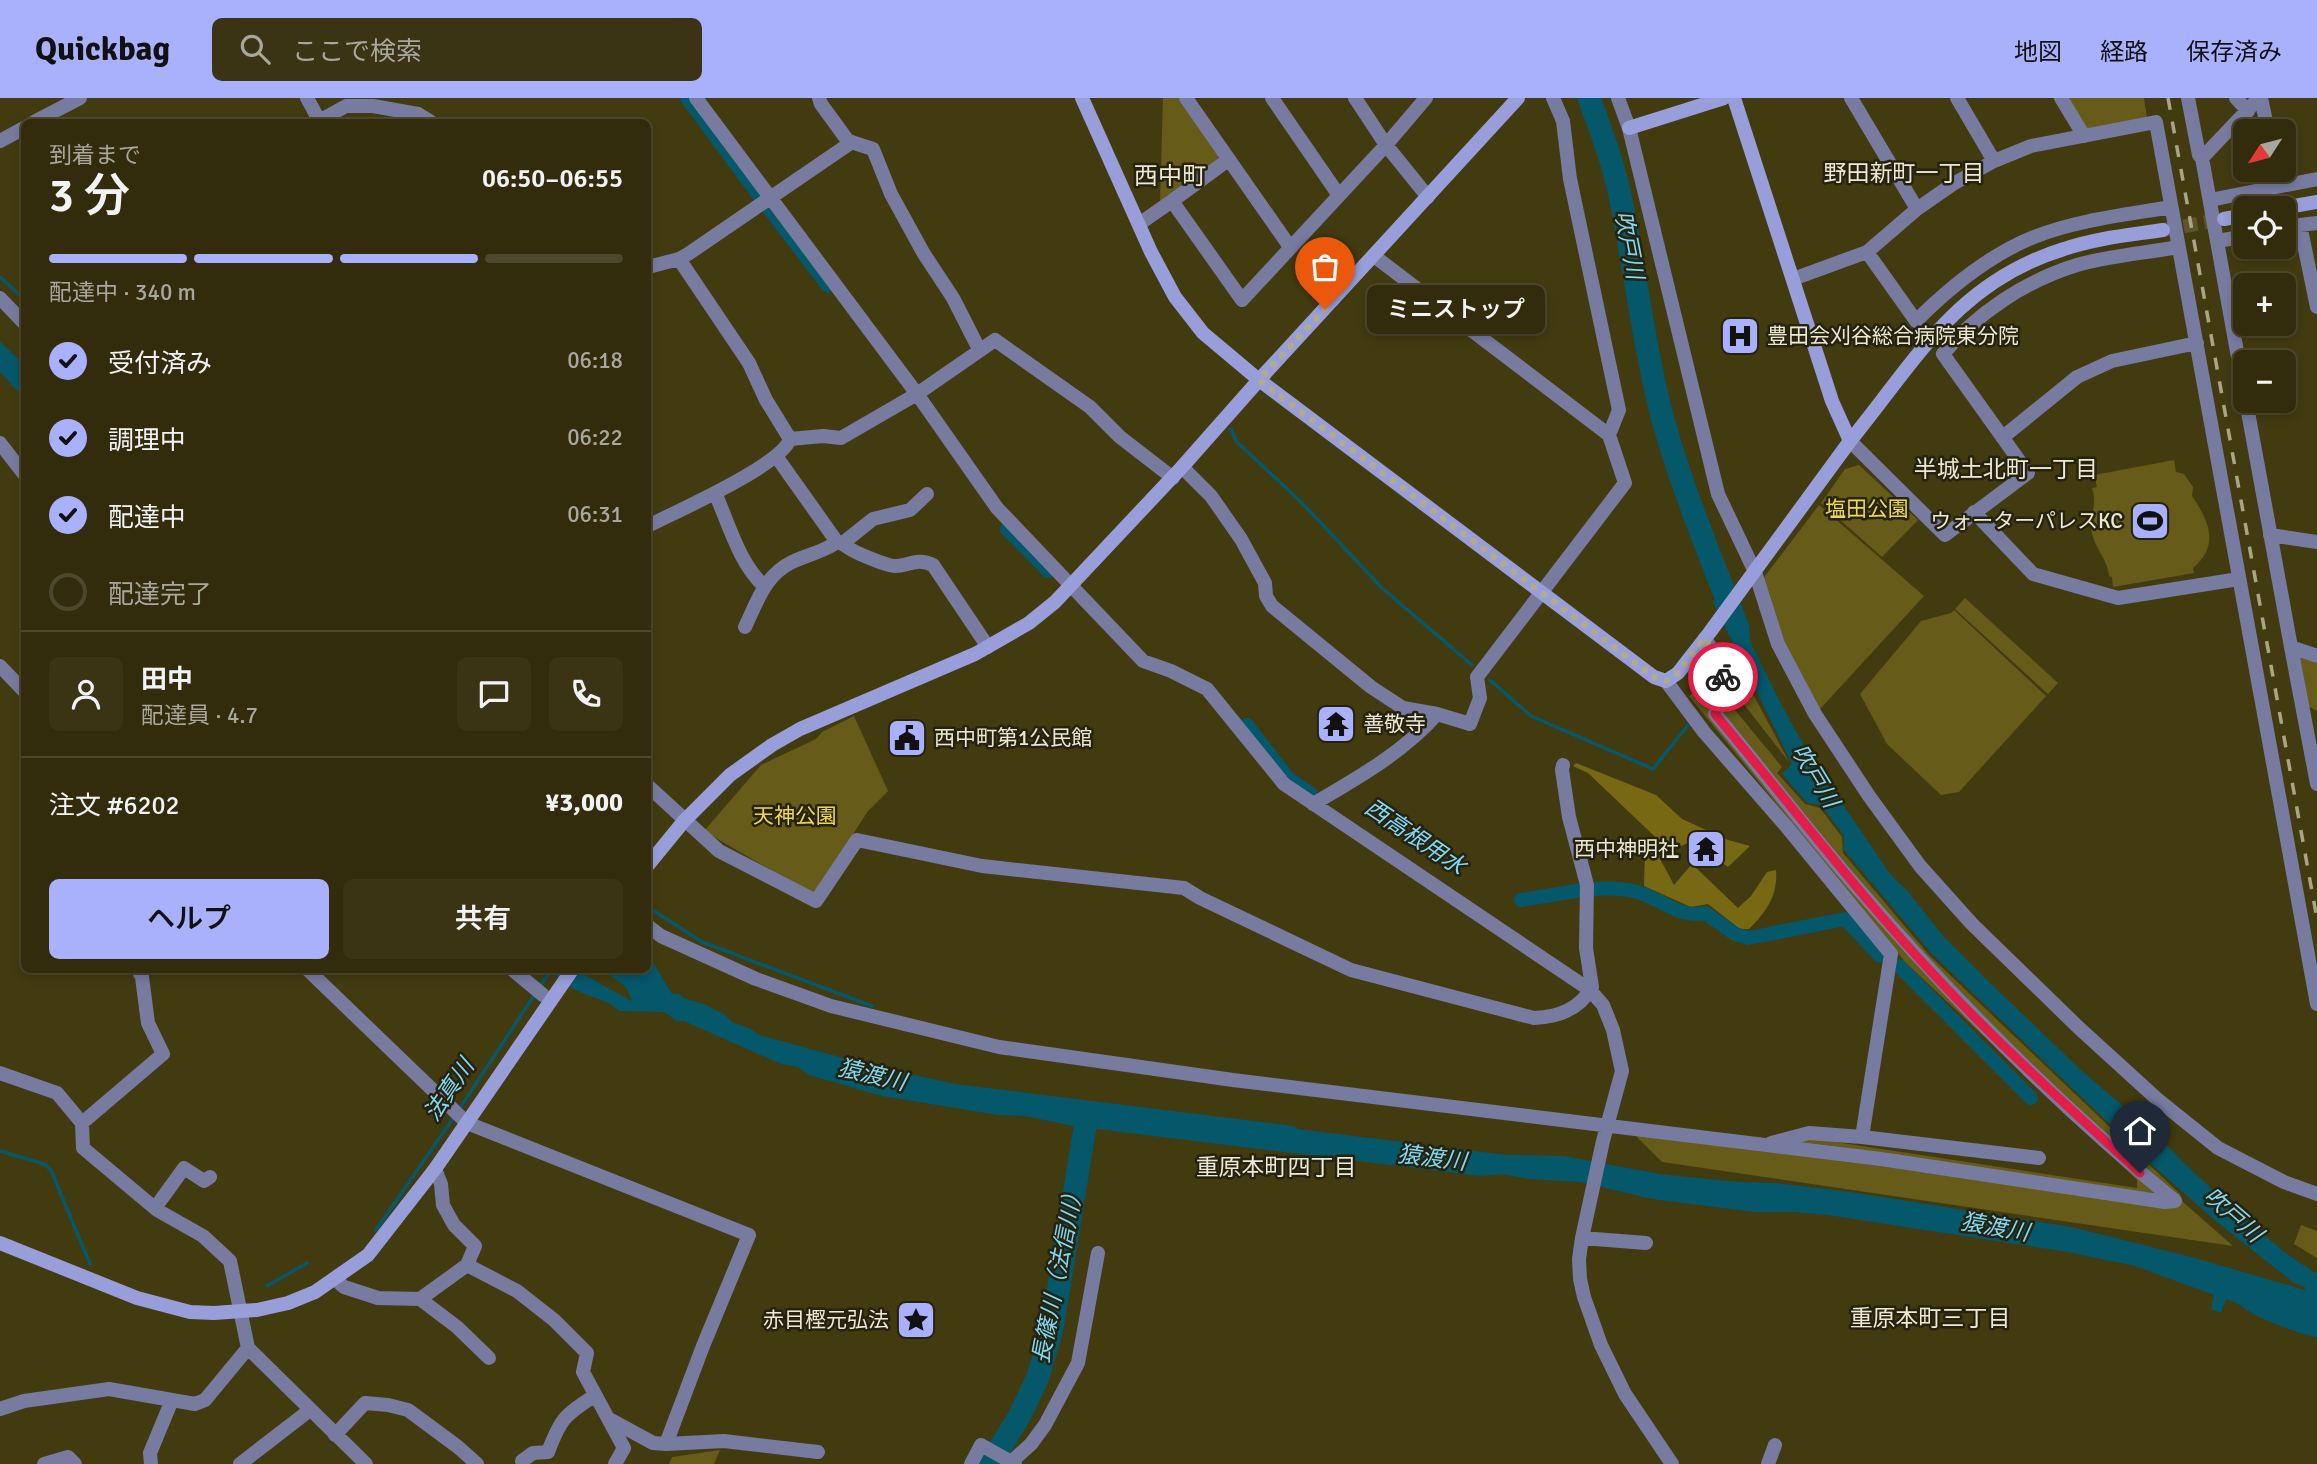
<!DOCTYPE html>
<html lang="ja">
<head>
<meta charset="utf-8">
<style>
	body { margin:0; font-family:Signika,"Noto Sans JP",sans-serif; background:#3a3415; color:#f1f3f6; height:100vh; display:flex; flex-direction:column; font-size:26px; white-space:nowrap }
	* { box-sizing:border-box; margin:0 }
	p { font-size:23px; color:#a8a79d }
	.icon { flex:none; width:38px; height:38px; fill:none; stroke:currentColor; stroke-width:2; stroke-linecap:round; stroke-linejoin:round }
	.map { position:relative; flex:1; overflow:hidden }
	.details { position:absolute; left:21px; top:21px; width:630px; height:854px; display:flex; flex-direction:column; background:#322c0c; border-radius:10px; box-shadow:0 4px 10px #0003,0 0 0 2px #4d482d }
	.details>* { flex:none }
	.needle { width:46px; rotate:234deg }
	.controls { position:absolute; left:2233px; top:21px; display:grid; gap:14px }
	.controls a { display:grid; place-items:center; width:63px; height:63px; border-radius:10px; background:#322c0c; box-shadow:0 4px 10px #0003,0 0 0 2px #4d482d; font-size:35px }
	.pin { position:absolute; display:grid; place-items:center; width:60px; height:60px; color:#fff; margin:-72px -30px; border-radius:50% 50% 50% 0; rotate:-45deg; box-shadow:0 0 7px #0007 }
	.pin .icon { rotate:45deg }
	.courier { position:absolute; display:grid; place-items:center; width:70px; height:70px; margin:-35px; border:5px solid #e11d48; border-radius:50%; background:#fff; color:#222; box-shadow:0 2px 9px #0007 }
	.bubble { position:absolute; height:49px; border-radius:10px; background:#322c0c; box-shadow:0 4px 10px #0003,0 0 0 2px #4d482d; font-size:23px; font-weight:600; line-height:49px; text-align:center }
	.head em { font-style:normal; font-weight:600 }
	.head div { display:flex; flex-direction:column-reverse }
	.head { display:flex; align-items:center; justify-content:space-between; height:119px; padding:0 28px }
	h1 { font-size:46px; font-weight:600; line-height:52px }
	.bar { display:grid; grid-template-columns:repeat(4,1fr); gap:10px 7px; align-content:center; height:84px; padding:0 28px }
	.bar i { height:9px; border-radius:5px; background:#4d482d }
	.bar .on { background:#a9b0fc }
	.bar p { grid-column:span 4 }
	.line { display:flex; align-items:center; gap:18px; padding:0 28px; border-top:2px solid #4d482d }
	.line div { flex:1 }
	.round { display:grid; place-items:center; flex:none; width:74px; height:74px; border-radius:10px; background:#3a3415 }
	ol { padding:0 28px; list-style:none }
	li { display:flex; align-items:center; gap:21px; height:77px }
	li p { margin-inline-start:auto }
	li .icon { padding:7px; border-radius:50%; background:#a9b0fc; color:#111; stroke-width:4 }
	li:last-child { color:#a8a79d }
	li i { width:38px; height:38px; border:4px solid #4d482d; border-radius:50% }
	.button { display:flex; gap:14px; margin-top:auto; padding:14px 28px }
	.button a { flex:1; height:80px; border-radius:10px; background:#a9b0fc; color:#111; font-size:28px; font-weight:600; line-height:80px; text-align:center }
	.button a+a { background:#3a3415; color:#f1f3f6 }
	header { display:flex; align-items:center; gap:42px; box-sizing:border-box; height:98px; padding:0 35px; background:#a9b0fc; color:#111 }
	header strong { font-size:33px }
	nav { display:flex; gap:38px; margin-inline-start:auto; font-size:24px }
	.search { width:490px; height:63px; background:#3a3415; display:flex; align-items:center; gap:18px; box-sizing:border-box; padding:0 24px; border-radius:10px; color:#a8a79d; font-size:26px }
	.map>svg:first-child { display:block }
	.green { fill:#665b19 }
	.forest { fill:#776914 }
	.water { fill:#05576a }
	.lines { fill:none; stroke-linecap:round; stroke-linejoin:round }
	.stream { stroke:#05576a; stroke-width:3.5 }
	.canal { stroke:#05576a; stroke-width:14 }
	.river { stroke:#05576a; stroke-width:23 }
	.secondary-tunnel { stroke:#5c552d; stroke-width:14; stroke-dasharray:14 7; stroke-linecap:butt }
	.street { stroke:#777ba0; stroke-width:14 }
	.secondary { stroke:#989ed9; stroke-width:14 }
	.rail { stroke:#aaa586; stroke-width:3.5; stroke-dasharray:12 12; stroke-linecap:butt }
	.done { stroke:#b0ab8d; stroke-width:7; stroke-dasharray:0 12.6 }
	.route { stroke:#e11d48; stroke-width:9 }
	.labels { text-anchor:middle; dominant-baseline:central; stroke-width:5; stroke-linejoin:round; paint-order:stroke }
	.poi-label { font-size:21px; fill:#ece8d1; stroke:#252210; text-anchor:start }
	.park-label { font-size:21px; fill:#f0d84d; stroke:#252210 }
	.neighbourhood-label { font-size:23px; fill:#ece8d1; stroke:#252210 }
	.water-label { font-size:23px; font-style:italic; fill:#80d9f4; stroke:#252210 }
	.quarter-label { font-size:24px; fill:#ece8d1; stroke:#252210 }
</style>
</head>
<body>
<header>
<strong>Quickbag</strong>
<div class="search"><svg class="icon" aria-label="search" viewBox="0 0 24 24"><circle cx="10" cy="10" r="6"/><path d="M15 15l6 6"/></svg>ここで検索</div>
<nav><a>地図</a><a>経路</a><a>保存済み</a></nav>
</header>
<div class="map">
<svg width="2317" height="1366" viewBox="0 0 2317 1366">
	<rect width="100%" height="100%" fill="#423b10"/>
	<path class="green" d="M 1163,0 L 1179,0 L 1219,57 L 1217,63 L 1160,104 Z
		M 2069,0 L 2144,0 L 2147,20 L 2087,31 Z
		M 2174,362 L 2176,374 L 2184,376 L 2193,389 L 2192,398 C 2209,423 2220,447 2193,470 L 2194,475 L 2113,489 L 2112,479 L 2109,478 C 2108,461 2093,449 2091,430 C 2090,414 2098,407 2092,390 L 2097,389 L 2094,377 Z
		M 1859,367 L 1918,422 L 1882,459 L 1821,405 L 1845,371 Z
		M 1819,407 L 1924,498 L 1820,611 L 1785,545 L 1763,484 L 1765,478 Z
		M 1965,500 L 2058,585 L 2048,596 L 1955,511 Z
		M 1954,512 L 2046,598 L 1959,694 L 1941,697 L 1887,646 L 1860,596 L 1921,523 L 1951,515 Z
		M 1718,553 L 1724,571 L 1735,562 L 1789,664 L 1739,600 L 1730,606 L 1782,669 L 1777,675 L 1805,706 L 1820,710 L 1842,739 L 1843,755 L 1929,857 L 2180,1096 L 2183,1104 L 2233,1148 L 1662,1064 L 1634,1036 L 1791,1045 L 1816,1041 L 2137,1090 L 2137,1082 L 1906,865 L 1689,598 L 1693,595 L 1696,600 L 1699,597 L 1704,602 L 1714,590 L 1706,567 Z
		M 2299,558 L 2317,563 L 2317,613 L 2308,608 Z
		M 854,618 L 888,693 L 868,713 L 814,797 L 704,733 L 761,667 L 816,641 L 822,634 Z
		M 2301,1127 L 2317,1133 L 2317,1160 L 2294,1146 Z
		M 720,1352 L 714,1366 L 669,1366 L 672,1359 Z"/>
	<path class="forest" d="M 1576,665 L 1656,697 L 1682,721 L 1728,742 L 1750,748 L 1728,769 L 1692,743 L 1670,753 L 1588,675 L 1573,668 Z
		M 1645,751 L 1658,757 L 1674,787 L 1692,766 L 1738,810 L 1751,798 L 1767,774 L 1776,772 C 1778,798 1766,814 1749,831 L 1740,831 L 1708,806 L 1691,809 L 1644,788 Z"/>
	<path class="water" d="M 0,243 L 24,267 L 24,300 L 0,274 Z
		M 1731,481 L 1749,527 L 1750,543 L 1780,604 L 1808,655 L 1890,776 L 1910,796 L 1944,839 L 1986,881 L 2081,972 L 2163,1043 L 2187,1068 L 2241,1118 L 2287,1156 L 2317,1176 L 2317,1240 C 2298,1234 2278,1228 2259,1219 C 2247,1213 2240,1205 2226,1201 L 2221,1215 L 2211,1211 L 2214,1197 L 2135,1168 L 2068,1154 L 1828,1117 L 1793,1114 L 1755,1114 L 1652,1101 L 1580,1084 L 1528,1081 L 1502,1076 L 1481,1078 L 1096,1031 L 1090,1050 L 1086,1055 L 1073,1053 L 1078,1029 L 1025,1018 L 998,1017 L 882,998 L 809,977 L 798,969 L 781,966 L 684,923 L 677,923 L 664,914 L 619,913 L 611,906 L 575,892 L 547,872 L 576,872 L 633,904 L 625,888 L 602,872 L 648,872 L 648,856 L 672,896 L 679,895 L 683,900 L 706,907 L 724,916 L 732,924 L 749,930 L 759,937 L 880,970 L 956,986 L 1295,1028 L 1298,1031 L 1507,1057 L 1564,1058 L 1660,1076 L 1738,1084 L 1775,1085 L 1851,1094 L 2072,1129 L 2195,1160 L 2305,1192 L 2305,1189 L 2294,1185 L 2217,1124 L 2161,1075 L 1932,856 L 1844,752 L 1844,738 L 1821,707 L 1807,705 L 1782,676 L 1792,666 L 1713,504 Z"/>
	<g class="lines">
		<path class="stream" d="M 0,179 L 24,201
			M 1231,331 L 1236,343 L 1302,405 L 1382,490 L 1472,567
			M 1490,582 L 1531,618 L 1653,671 L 1688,627
			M 648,809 L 702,844 L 872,908
			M 539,890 L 551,872
			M 458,1013 L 535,896
			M 0,1053 L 44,1066 L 51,1072 L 90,1166
			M 376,1132 L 454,1019
			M 267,1188 L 307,1165"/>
		<path class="canal" d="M 687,0 L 761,100
			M 768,109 L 828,188
			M 1007,431 L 1048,473
			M 1247,627 L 1288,680 L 1311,696
			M 1592,791 C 1607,790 1622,790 1637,794 C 1661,800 1679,821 1705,815 L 1735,836 L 1749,840 L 1845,821 L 1880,858
			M 1521,802 L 1582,792
			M 1899,868 L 2031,1000"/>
		<path class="river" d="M 1589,0 C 1602,35 1615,70 1622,107 C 1635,173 1643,241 1659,306 C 1677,379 1707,448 1733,518
			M 990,1366 L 1020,1317 L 1038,1279 L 1052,1231 L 1086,1023"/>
		<path class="secondary-tunnel" d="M 2163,132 L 2224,121"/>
		<path class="street" d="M 307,0 L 320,24
			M 696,0 L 917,296 L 997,410 L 1143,563 L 1171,573 L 1207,591 L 1284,686 L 1590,892 L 1603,907 L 1613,932 L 1622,973 L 1603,1043 L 1582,1140 L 1579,1161 L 1580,1181 L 1584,1199 L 1601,1247 L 1625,1296 L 1672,1366
			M 819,0 L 821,6 L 848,43 L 873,51 L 891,96 L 924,156 L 953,200 L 979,251
			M 1186,0 L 1290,149
			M 1272,0 L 1338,96
			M 1355,0 L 1386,47 L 1428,99
			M 1618,0 L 1629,30 L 1718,396 L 1755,474 L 1778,546 L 1815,616 L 1869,698 L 1920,768 L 1972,826 L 2079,930 L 2157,1001 L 2218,1050 L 2284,1084 L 2317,1096
			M 1851,0 L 1917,111
			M 1957,0 L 1994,63
			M 2061,0 L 2084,38
			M 2188,0 L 2199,57 L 2202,60
			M 2236,0 L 2248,13
			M 2261,0 L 2268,33
			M 319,23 L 346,8 L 373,8 L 418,16 L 431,24
			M 34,24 L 80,0
			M 0,43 L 24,30
			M 1228,62 L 1172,103 L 1242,202 L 1386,47 L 1426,0
			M 2275,72 L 2278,88
			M 2210,102 L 2317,81
			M 2317,125 L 2300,127 L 2317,209
			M 1139,126 L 1172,103
			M 2218,143 L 2245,138
			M 1867,154 L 1916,223 C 1950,189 1989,157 2034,139 C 2077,122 2125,117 2171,109
			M 1374,158 L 1609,337
			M 679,161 L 749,265 L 766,302 L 790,341
			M 648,169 L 679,161 L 688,156 L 852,44
			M 1793,181 L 1867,154 L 1917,111 L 1953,86 L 1994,63 L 2031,48 L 2156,24 L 2317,906
			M 0,200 L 24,225
			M 2245,298 L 2202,60 L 2259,0
			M 2246,303 L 2291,549 L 2317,558
			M 2003,339 L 2077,279 L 2112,263 L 2197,245
			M 790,341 L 823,338 L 841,340 L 917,296 L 995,242 L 1090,309 L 1120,339 L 1173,380
			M 1850,343 L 1945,437 L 2028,375 L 1943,256 C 1977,215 2025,183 2077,167 C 2108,158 2146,155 2178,149
			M 0,345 L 24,376
			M 1182,369 L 1211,398 L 1241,441 L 1265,485 L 1266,498 L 1272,508 L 1371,589 L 1403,610 L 1437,616 L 1470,626 L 1480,600 L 1477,579 L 1625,385 L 1609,337 L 1619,312 L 1570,81 L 1563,23 L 1553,0
			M 715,395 C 729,426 739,465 764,488
			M 1974,414 L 2033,476 L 2118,500 L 2239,481
			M 648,428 C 675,414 782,367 790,341
			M 2270,437 L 2317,444
			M 837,444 C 844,445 846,449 852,452 C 859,456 887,468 895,468 C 909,468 917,459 933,467 L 988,549
			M 843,445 L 873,421 L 910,412 L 927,396
			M 745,529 C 757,504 765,477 792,464 C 806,457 824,454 837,444 L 776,358
			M 2291,549 L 2317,686
			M 0,568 L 24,593
			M 1666,583 L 1704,634 L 1786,728 L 1891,856 L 1862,1039 L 1809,1035 L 1771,1045
			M 648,688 L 719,753 L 816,803 L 857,742 L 982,768 L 1184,790 L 1200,800 L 1351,872 L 1534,920 C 1559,919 1580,911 1592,889 L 1586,850 L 1587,787 L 1569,719 L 1562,672 L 1563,667
			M 1313,706 C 1356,681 1404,654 1437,616
			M 648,828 L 661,838 L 756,881 L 831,908 L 999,949 L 1233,982 L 1881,1061 L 2165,1104 L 2175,1103 C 2061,1010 1956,904 1860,793 C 1810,736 1764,675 1715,616 C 1731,581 1723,572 1705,540
			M 308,872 L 467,1025 L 749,1137 L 703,1248 L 666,1346
			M 513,872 L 543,897
			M 0,975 L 57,995 L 82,1025 L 83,1050 L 157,1112 L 203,1138 L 230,1163 L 248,1250 L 366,1366
			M 82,1025 L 163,956 L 148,925 L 142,879 L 138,872
			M 1862,1039 L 2039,1060
			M 155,1110 L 184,1070 L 204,1083 L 210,1079
			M 1582,1140 L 1646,1145
			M 467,1167 L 517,1193 L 554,1222 L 587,1255 L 583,1274 L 624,1350 L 615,1366
			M 335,1181 L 344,1189 L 378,1200 L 420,1201 L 467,1167 L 475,1148 L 454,1127 L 443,1107 L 441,1086 L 435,1071
			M 420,1201 L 457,1229 L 489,1260
			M 0,1311 L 24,1303 L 109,1291 L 195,1306 L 205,1302 L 248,1250
			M 609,1321 L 653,1345 L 666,1346 L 724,1343 L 818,1354
			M 335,1337 L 365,1305 L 388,1307 L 408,1312 L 458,1349 L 477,1366
			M 522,1363 L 533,1355 L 548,1354 C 561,1320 564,1318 594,1298
			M 44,1366 L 68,1359 L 75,1366
			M 151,1366 L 150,1355 L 172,1302
			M 240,1366 L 310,1312
			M 971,1366 L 981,1347 L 1015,1366
			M 1009,1366 L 1031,1346 L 1045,1327 L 1078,1265 L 1098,1155
			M 1768,1366 L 1775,1347"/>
		<path class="secondary" d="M 1082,0 L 1151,154 L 1175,199 L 1203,235 L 1259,282 L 1654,579 L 1666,583 L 1678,575 L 1710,534 L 1850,343 L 1832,303 L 1734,0
			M 1629,30 L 1724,0
			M 2283,110 L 2317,104
			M 2224,121 L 2245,117
			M 1850,343 C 1916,262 1957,184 2064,151 C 2096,140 2130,137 2163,132
			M 648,767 L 684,723 L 730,677 L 772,647 L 800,631 L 975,556 L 1029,525 L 1055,504 L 1182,369 L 1259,282 L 1518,0
			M 0,1145 L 137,1200 L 190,1214 L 214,1215 L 257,1212 L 288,1205 L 315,1194 L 368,1157 L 435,1071 L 572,872"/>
		<path class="rail" d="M 2168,0 L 2317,821"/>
	</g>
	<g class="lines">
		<path class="done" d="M 1325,211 L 1259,282 L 1654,579 L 1666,583 L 1678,575 L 1705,540 L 1720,567 L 1723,579"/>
		<path class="route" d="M 1723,579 L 1725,586 L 1715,616 C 1789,704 1858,796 1937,880 C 2001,949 2071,1011 2140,1075"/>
	</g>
	<defs>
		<g id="hospital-square" transform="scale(2.0125)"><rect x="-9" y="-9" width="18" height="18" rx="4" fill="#a9b0fc" stroke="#252210"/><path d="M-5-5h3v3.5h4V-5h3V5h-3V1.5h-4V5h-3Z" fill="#111"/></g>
		<g id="stadium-square" transform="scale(2.0125)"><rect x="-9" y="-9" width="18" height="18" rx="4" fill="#a9b0fc" stroke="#252210"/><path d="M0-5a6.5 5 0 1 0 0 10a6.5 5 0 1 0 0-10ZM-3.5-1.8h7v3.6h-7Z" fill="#111"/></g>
		<g id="temple-square" transform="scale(2.0125)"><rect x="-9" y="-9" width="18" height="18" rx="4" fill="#a9b0fc" stroke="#252210"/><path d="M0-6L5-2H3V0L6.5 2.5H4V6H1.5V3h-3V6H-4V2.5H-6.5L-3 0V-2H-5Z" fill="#111"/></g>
		<g id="civic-square" transform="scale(2.0125)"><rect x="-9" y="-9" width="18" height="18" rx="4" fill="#a9b0fc" stroke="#252210"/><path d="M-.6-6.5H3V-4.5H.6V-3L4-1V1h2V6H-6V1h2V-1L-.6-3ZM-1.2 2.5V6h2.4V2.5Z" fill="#111"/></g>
		<g id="sight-square" transform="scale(2.0125)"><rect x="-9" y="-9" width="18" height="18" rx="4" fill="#a9b0fc" stroke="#252210"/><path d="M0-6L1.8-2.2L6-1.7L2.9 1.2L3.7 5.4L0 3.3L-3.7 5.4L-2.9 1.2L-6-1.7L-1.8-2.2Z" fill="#111"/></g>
	</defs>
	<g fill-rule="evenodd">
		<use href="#hospital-square" x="1740" y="238"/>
		<use href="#stadium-square" x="2150" y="423"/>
		<use href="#temple-square" x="1336" y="626"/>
		<use href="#civic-square" x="907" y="640"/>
		<use href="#temple-square" x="1706" y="751"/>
		<use href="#sight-square" x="916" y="1222"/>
	</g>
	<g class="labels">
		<g class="poi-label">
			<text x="1767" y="238">豊田会刈谷総合病院東分院</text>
			<text x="2123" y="423" text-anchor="end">ウォーターパレスKC</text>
			<text x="1363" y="626">善敬寺</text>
			<text x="934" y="640">西中町第1公民館</text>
			<text x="1679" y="751" text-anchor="end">西中神明社</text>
			<text x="889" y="1222" text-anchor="end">赤目樫元弘法</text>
		</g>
		<g class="park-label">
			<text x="1867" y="411">塩田公園</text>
			<text x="795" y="718">天神公園</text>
		</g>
		<g class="neighbourhood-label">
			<text x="1904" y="75">野田新町一丁目</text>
			<text x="2006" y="371">半城土北町一丁目</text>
			<text x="1276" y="1069">重原本町四丁目</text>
			<text x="1930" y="1220">重原本町三丁目</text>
		</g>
		<g class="water-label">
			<text transform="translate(1629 147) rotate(79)">吹戸川</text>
			<text transform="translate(1815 678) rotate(59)">吹戸川</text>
			<text transform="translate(1415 739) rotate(34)">西高根用水</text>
			<text transform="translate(872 977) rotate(13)">猿渡川</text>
			<text transform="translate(449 992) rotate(-56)">法真川</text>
			<text transform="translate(1432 1060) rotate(7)">猿渡川</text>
			<text transform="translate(2233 1117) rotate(41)">吹戸川</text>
			<text transform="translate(1995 1129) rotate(10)">猿渡川</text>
			<text transform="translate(1058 1175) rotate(-79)">長篠川（法信川）</text>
		</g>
		<g class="quarter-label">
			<text x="1170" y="78">西中町</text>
		</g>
	</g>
</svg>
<div class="controls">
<a><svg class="needle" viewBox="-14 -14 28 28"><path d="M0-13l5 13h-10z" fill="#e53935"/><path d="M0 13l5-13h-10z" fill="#a8a79d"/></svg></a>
<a><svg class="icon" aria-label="locate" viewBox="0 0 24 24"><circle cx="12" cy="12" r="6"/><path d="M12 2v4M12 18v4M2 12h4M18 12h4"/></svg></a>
<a>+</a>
<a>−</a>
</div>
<div class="pin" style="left:1325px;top:211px;background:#ea580c"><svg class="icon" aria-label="bag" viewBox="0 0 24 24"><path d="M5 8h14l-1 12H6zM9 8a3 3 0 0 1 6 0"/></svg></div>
<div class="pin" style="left:2140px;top:1075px;background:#1f2937"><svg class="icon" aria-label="home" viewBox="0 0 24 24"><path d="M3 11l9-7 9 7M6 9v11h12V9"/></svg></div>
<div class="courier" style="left:1723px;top:579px"><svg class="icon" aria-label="bike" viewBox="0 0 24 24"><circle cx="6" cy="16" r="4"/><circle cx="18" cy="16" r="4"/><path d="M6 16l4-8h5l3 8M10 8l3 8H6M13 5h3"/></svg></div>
<div class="bubble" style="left:1367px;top:187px;width:178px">ミニストップ</div>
<section class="details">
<div class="head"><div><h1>3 分</h1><p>到着まで</p></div><em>06:50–06:55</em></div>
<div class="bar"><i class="on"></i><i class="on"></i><i class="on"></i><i></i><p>配達中 · 340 m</p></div>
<ol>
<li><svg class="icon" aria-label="check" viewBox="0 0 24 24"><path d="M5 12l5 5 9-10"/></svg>受付済み<p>06:18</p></li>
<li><svg class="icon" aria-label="check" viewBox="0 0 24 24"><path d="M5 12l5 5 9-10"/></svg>調理中<p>06:22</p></li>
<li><svg class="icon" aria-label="check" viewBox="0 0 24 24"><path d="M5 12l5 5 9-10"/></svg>配達中<p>06:31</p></li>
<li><i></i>配達完了</li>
</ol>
<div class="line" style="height:126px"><a class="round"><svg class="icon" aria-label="person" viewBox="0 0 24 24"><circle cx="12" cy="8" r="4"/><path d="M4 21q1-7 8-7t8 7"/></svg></a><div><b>田中</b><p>配達員 · 4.7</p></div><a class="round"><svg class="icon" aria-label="chat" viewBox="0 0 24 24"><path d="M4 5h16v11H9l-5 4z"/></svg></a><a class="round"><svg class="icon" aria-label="phone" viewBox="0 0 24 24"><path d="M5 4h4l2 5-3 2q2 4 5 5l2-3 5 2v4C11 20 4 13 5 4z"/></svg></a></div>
<div class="line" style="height:91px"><div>注文 #6202</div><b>¥3,000</b></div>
<div class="button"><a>ヘルプ</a><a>共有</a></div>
</section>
</div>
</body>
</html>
